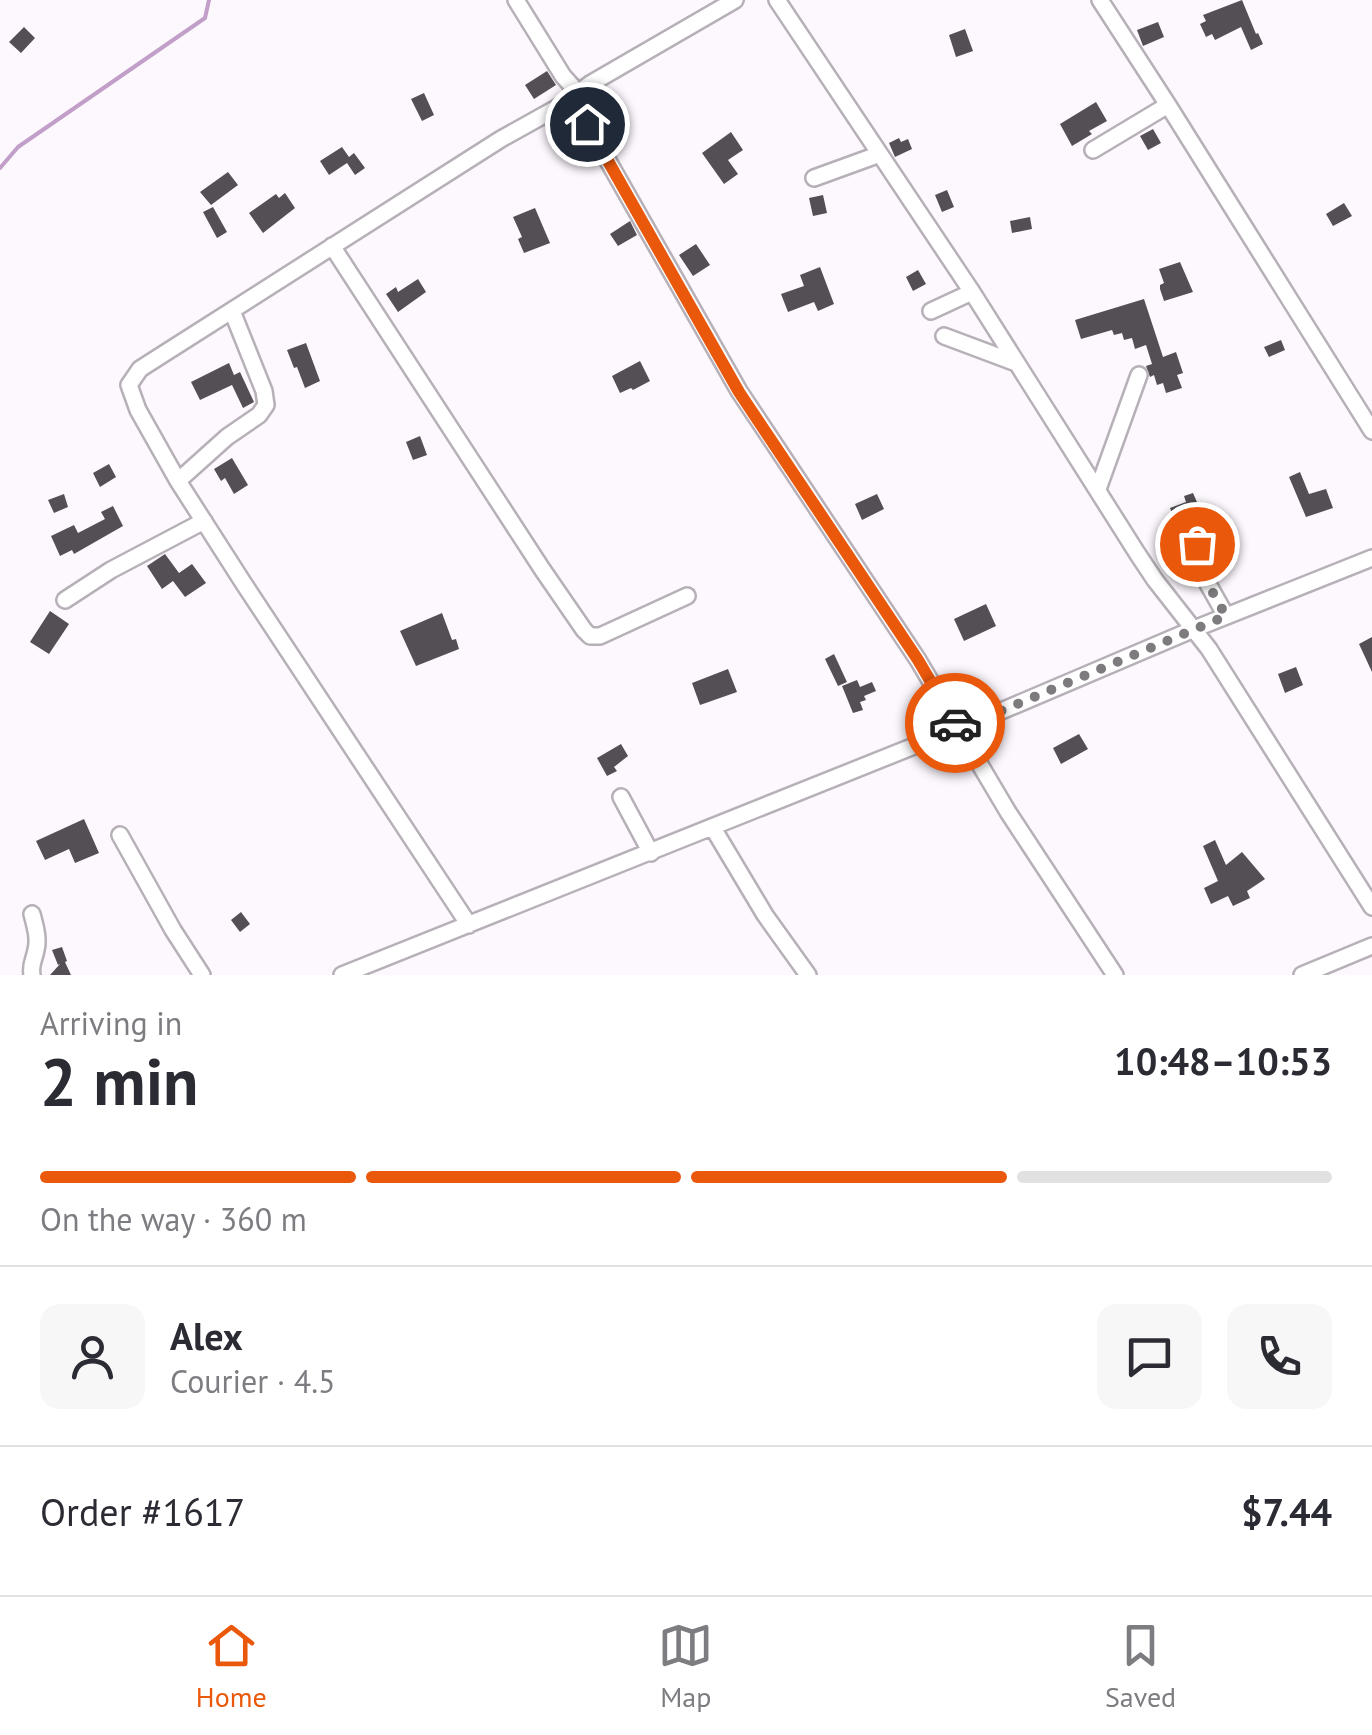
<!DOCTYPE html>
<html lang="en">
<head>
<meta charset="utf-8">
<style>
	body { margin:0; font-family:"PT Sans",sans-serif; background:#f7f7f7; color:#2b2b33; height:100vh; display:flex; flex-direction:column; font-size:38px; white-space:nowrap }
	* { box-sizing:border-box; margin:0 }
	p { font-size:32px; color:#7c7c81 }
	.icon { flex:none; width:55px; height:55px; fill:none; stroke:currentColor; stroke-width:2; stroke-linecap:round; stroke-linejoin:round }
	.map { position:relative; height:975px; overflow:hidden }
	.sheet { display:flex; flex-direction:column; background:#fff; flex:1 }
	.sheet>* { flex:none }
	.pin { position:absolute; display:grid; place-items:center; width:85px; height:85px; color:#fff; margin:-42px; border:5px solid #fff; border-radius:50%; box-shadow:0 2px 10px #0007 }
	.courier { position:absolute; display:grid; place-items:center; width:100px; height:100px; margin:-50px; border:8px solid #ea580c; border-radius:50%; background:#fff; color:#222; box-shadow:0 2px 12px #0007 }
	.overview em { font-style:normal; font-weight:600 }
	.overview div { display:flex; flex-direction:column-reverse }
	.overview { display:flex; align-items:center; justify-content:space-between; height:170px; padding:0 40px }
	h1 { font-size:65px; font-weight:600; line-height:75px }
	.bar { display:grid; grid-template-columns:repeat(4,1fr); gap:15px 10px; align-content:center; height:120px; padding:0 40px }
	.bar i { height:12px; border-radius:8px; background:#e1e1e2 }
	.bar .current { background:#ea580c }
	.bar p { grid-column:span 4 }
	.line { display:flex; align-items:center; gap:25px; padding:0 40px; border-top:2px solid #e1e1e2 }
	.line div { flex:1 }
	.round { display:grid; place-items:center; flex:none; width:105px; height:105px; border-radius:20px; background:#f7f7f7 }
	.dock { display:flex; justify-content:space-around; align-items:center; height:140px; border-top:2px solid #e1e1e2; background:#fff; font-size:28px; color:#7c7c81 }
	.dock a { display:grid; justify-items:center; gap:5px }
	.dock .current { color:#ea580c }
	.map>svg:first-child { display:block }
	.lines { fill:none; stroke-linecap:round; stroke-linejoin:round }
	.stream { stroke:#c29fc8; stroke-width:4 }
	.building { fill:#544e55 }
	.minor-casing { stroke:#b7b0b8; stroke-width:20 }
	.minor { stroke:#fff; stroke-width:15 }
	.done { stroke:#7e7b7f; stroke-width:10; stroke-dasharray:0 18 }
	.route { stroke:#ea580c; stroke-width:12 }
</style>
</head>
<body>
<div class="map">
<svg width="1372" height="975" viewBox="0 0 1372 975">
	<rect width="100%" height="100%" fill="#fdf8fe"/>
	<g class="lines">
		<path class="stream" d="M 0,168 L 18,147 L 205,18 L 209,0"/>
	</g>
	<path class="building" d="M 1242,0 L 1256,34 L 1258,33 L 1263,44 L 1251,50 L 1241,27 L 1215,40 L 1212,34 L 1206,37 L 1200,24 L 1206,21 L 1203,15 Z
		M 1158,22 L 1164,37 L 1143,46 L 1137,30 Z
		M 24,27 L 35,38 L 21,53 L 9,42 Z
		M 965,29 L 973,51 L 956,57 L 949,35 Z
		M 547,71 L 556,85 L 534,99 L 525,85 Z
		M 424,93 L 434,115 L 422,121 L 411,99 Z
		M 1096,102 L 1107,121 L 1089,131 L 1092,134 L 1072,146 L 1060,124 Z
		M 1153,129 L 1161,143 L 1148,150 L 1140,136 Z
		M 731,132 L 743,150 L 728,160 L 738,174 L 724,184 L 702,153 Z
		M 899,138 L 901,142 L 908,139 L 912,149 L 895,157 L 889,143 Z
		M 342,147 L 349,157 L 354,153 L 365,168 L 355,175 L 347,163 L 329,175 L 320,161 Z
		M 228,172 L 238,185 L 211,205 L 200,192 Z
		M 947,190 L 954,207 L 942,212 L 935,195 Z
		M 285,193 L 295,208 L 263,233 L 249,213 L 276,194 L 279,198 Z
		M 823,195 L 827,213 L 813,216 L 809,198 Z
		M 1344,203 L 1352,216 L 1333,226 L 1326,214 Z
		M 213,207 L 227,232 L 217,238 L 203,212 Z
		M 535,208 L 550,243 L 524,253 L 518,239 L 522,237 L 513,217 Z
		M 1030,217 L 1032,229 L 1012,233 L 1010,221 Z
		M 630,221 L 637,235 L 618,246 L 610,234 Z
		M 696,244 L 710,265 L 693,276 L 679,255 Z
		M 1180,262 L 1193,292 L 1164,301 L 1160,289 L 1160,285 L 1164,283 L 1159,269 Z
		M 820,267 L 834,304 L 818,311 L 814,302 L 788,312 L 781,294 L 804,286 L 800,275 Z
		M 918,270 L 926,284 L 913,291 L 906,277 Z
		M 418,279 L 426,292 L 398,312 L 386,294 L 396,287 L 398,292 Z
		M 1144,299 L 1163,357 L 1176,352 L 1183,373 L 1177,375 L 1182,388 L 1166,393 L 1163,383 L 1157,385 L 1154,375 L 1150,377 L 1146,366 L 1152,364 L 1146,345 L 1135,349 L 1132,338 L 1124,340 L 1122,333 L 1114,335 L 1112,330 L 1081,339 L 1075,320 Z
		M 1281,340 L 1285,350 L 1269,357 L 1264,347 Z
		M 306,343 L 320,381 L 305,388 L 297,367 L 294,368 L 287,350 Z
		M 640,361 L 650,381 L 633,390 L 631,388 L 620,393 L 612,376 Z
		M 229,363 L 234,375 L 240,372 L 254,402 L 243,408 L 232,385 L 200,400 L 191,382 Z
		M 420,436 L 427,455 L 413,460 L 406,442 Z
		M 232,458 L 248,485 L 234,494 L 225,478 L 221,481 L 214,469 Z
		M 109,464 L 116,477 L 100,487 L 93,473 Z
		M 1300,472 L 1309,494 L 1326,489 L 1333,508 L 1306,517 L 1289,477 Z
		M 1193,493 L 1200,509 L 1192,512 L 1194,517 L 1187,520 L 1189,525 L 1178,529 L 1170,508 L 1186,502 L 1184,496 Z
		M 64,494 L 68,507 L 54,513 L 48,500 Z
		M 877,494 L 884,509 L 862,520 L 855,504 Z
		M 113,506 L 123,526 L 74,554 L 72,550 L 60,556 L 51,536 L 74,525 L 78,533 L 105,519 L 101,512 Z
		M 165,554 L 179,573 L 192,564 L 206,583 L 185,597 L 173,581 L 162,589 L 147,566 Z
		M 986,604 L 996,626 L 964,641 L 954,619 Z
		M 50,611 L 69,624 L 49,654 L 30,642 Z
		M 442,613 L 452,640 L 456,639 L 459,649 L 416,666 L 400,631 Z
		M 1372,637 L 1372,672 L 1359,644 Z
		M 834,654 L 847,682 L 838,686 L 825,659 Z
		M 1296,667 L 1303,685 L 1285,693 L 1278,674 Z
		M 728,669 L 737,692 L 700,705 L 692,683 Z
		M 857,680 L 860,687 L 872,682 L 876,691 L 864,696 L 866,700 L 860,702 L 863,710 L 853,713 L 842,686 Z
		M 1079,734 L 1088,749 L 1061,764 L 1053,748 Z
		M 621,744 L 628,756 L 614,767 L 617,771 L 607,776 L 597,758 Z
		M 84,819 L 99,853 L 75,863 L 69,849 L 45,860 L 36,841 Z
		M 1215,840 L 1226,865 L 1242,852 L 1265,879 L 1247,891 L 1250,898 L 1233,906 L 1228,896 L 1211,904 L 1204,888 L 1218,881 L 1203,846 Z
		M 241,912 L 250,924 L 240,932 L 231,920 Z
		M 62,947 L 67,961 L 65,962 L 71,975 L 50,975 L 60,964 L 58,965 L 52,950 Z"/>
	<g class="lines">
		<g class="minor-casing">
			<path id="minor" d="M 735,0 L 590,84 L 582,90 L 580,95 L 580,105 L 587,124 L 739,391 L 918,660 L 1008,812 L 1115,975
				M 777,0 L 972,292 L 1137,553 L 1155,580 L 1209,649 L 1372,907
				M 1100,0 L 1168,105 L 1372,431
				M 1093,150 L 1168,105
				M 814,178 L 880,154
				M 332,246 L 542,569 L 584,630 L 590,636 L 600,636 L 687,596
				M 931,311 L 972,292
				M 944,336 L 1016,363
				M 178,481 L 227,437 L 259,415 L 266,405 L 264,391 L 232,311
				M 1098,489 L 1139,375
				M 1197,544 L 1208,584 L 1226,616
				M 65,600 L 111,570 L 204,521
				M 621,797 L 651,853
				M 713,828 L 765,915 L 808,975
				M 120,835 L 173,930 L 202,975
				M 469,925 L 244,584 L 178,481 L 138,410 L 129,385 L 140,369 L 165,353 L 501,139 L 580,95 L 563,76 L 516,0
				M 32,975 C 30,964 34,961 36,950 C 39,938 35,926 32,914
				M 342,975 L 999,712 L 1194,629 L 1372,558
				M 1302,975 L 1372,946"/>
		</g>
		<use href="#minor" class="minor"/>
	</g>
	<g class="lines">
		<path class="done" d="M 955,723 L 958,729 L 1226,616 L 1208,584 L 1197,544"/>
		<path class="route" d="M 587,124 L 739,392 L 918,660 L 955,723"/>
	</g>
</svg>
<div class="pin" style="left:1197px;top:544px;background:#ea580c"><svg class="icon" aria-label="bag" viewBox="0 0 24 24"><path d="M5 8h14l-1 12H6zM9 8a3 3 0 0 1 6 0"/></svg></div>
<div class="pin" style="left:587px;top:124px;background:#1f2937"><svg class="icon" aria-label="home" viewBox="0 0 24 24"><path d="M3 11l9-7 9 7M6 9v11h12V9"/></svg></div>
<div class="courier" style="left:955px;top:723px"><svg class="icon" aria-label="car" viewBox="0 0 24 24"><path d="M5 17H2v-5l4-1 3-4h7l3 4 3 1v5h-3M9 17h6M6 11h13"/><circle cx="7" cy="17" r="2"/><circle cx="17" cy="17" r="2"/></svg></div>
</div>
<section class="sheet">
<div class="overview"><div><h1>2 min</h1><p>Arriving in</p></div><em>10:48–10:53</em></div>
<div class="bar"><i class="current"></i><i class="current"></i><i class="current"></i><i></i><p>On the way · 360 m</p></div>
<div class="line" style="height:180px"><a class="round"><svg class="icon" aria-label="person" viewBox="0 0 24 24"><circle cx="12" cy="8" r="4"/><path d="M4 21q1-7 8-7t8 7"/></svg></a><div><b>Alex</b><p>Courier · 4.5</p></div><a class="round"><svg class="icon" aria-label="chat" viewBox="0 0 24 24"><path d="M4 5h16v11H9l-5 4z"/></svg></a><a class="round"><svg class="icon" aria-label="phone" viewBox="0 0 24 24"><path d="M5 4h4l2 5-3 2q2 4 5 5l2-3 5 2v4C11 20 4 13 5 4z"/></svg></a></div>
<div class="line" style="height:130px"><div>Order #1617</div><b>$7.44</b></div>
</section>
<nav class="dock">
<a class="current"><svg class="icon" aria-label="home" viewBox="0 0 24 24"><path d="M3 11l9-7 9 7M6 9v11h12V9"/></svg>Home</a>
<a><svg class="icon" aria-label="map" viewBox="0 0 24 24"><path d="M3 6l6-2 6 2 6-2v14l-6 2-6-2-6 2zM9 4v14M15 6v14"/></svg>Map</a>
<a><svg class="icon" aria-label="saved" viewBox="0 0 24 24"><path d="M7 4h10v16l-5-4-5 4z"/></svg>Saved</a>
</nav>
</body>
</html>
